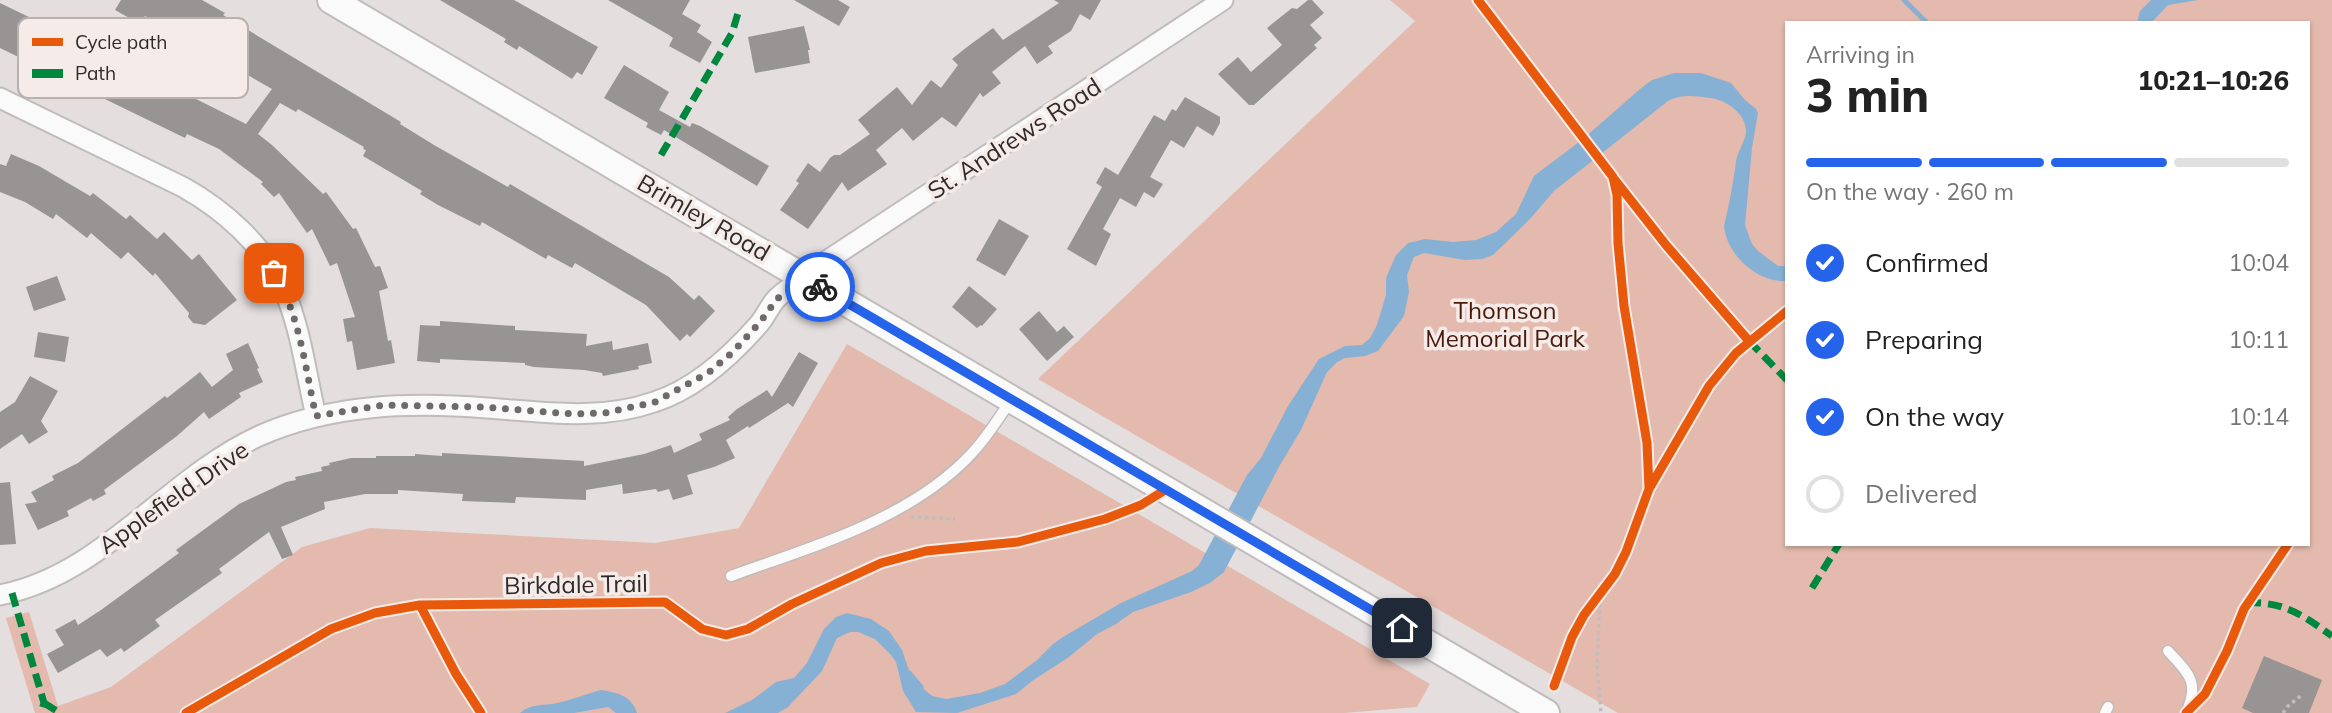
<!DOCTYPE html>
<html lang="en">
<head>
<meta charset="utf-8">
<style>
	body { margin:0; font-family:Mulish,sans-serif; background:#f6f6f6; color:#222; height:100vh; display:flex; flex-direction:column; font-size:26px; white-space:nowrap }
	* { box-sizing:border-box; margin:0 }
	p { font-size:23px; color:#767676 }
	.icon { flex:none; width:38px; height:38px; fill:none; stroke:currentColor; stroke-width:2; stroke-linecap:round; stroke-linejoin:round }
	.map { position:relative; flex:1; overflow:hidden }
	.sheet { position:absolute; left:1785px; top:21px; width:525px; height:525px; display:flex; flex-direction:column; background:#fff; border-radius:0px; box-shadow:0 2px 5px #0004 }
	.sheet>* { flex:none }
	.pin { position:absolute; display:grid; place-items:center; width:60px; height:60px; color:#fff; margin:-30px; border-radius:14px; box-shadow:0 4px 10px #0006 }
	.courier { position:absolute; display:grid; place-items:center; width:70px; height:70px; margin:-35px; border:5px solid #2563eb; border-radius:50%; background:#fff; color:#222; box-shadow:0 2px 9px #0007 }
	.headline em { font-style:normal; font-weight:800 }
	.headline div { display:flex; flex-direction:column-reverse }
	.headline { display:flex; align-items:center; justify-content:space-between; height:119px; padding:0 21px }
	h1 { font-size:46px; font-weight:800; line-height:52px }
	.bar { display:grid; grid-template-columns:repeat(4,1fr); gap:10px 7px; align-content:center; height:84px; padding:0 21px }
	.bar i { height:9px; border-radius:5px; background:#e0e0e0 }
	.bar .active { background:#2563eb }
	.bar p { grid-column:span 4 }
	ol { padding:0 21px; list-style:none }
	li { display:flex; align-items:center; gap:21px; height:77px }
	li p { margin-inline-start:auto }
	li .icon { padding:7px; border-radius:50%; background:#2563eb; color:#fff; stroke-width:4 }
	li:last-child { color:#767676 }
	li i { width:38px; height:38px; border:4px solid #e0e0e0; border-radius:50% }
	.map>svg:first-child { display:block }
	.green { fill:#e3baad; fill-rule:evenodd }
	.water { fill:#86b1d4 }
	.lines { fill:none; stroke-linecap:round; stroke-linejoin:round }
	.stream { stroke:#86b1d4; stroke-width:5 }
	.building { fill:#979493 }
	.lane-casing { stroke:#c0bcbb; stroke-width:13 }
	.street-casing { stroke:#c0bcbb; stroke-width:23 }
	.secondary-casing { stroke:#c0bcbb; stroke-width:30 }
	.path { stroke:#c0bebd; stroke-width:3.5; stroke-dasharray:3.5 3.5; stroke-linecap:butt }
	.lane { stroke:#fbfafa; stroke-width:10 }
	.street { stroke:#fbfafa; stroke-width:19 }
	.secondary { stroke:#fbfafa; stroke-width:26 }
	.quiet { stroke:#00873e; stroke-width:7; stroke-dasharray:14 7; stroke-linecap:butt }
	.cycleway-casing { stroke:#f5ebe8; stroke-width:13 }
	.cycleway { stroke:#e8590c; stroke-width:9 }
	.done { stroke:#6e6a69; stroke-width:7; stroke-dasharray:0 12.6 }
	.route { stroke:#2563eb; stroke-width:9 }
	.labels { text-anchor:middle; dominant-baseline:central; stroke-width:7; stroke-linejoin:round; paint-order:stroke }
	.street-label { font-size:24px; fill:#2f2b2a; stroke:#f5ebe8 }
	.park-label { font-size:24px; fill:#4a1a0a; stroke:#f5ebe8 }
	.key { fill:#f5ebe8; stroke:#bab1af; stroke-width:2 }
	.key-label { font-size:19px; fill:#2f2b2a }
</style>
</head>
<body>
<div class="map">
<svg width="2332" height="713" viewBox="0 0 2332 713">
	<rect width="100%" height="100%" fill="#e4dfde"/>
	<path class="green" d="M 1390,0 L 2332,0 L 2332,713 L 1618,713 L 1038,379 L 1415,21 ZM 1787,23 L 2308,23 L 2308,544 L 1787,544 Z
		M 847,344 L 1430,684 L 1417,707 L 1344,713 L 35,713 L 6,618 L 29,612 L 58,706 L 111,687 L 302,547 L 370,528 L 655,543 L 739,528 Z"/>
	<path class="water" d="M 2151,0 L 2198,0 L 2168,5 L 2151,23 L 2137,23 L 2140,11 Z
		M 1674,73 L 1701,73 L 1731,83 L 1745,100 L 1756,109 L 1758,113 L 1752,148 L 1745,225 L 1752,244 L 1758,251 L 1778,266 L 1787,266 L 1787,281 C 1758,283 1727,256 1724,226 C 1729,205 1733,184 1736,162 C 1737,152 1745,142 1746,132 C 1747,114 1725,99 1710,98 C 1694,96 1683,94 1668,101 L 1554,191 L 1530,219 L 1493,255 L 1482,259 L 1465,260 L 1424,253 L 1414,257 L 1407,275 L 1409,292 L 1404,316 L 1378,351 L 1365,356 L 1345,358 L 1337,362 L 1327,372 L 1301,430 L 1280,465 L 1224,572 L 1210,583 L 1191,592 L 1133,612 L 1116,624 L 1097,634 L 1069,657 L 1032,681 L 1016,694 L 957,713 L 916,712 L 903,691 L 896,662 L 891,655 L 875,639 L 858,632 L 850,632 L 837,638 L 822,671 L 788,707 L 778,713 L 725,713 L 752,700 L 776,682 L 794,678 L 807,663 L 824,629 L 836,617 L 847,613 L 871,619 L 889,631 L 902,650 L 912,679 L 932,696 L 946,699 L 980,693 L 1005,684 L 1037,660 L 1053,644 L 1063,637 L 1121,603 L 1192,571 L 1199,565 L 1247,475 L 1261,458 L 1288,406 L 1319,359 L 1345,346 L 1362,345 L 1370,338 L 1377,325 L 1386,295 L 1386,278 L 1396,255 L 1408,243 L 1417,241 L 1425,239 L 1453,242 L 1476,240 L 1496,232 L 1516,214 L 1534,176 L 1583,139 L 1640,89 L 1652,80 Z
		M 601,690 C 618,693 631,695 637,713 L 616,713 L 608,707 L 574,713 L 520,713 C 531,703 544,706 557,703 C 572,700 586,694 601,690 Z"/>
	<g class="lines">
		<path class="stream" d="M 1904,0 L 1927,23
			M 909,673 L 921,687"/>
	</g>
	<path class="building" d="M 121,0 L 202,0 L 225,13 L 223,15 L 401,122 L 400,124 L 434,145 L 508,187 L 510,184 L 669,277 L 694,300 L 699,295 L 715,311 L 690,337 L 687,334 L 680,341 L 646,305 L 575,263 L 572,268 L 548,255 L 546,259 L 482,222 L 480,226 L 438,205 L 420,194 L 422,191 L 363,156 L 366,150 L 363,149 L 364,147 L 298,109 L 296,112 L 280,103 L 258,134 L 272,145 L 323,194 L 326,192 L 353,229 L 356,228 L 375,267 L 380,266 L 388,288 L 379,291 L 388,341 L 391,340 L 395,363 L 357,370 L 352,341 L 347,342 L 343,319 L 355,317 L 337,263 L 330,266 L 312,229 L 307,233 L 279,193 L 274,197 L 261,184 L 263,182 L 219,149 L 187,134 L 185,138 L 0,48 L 0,3 L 60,32 L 62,27 L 79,35 L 80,33 L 97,41 L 94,48 L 246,124 L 272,89 L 145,16 L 140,24 L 115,10 Z
		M 440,0 L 514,0 L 598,47 L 582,75 L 577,72 L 572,79 L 519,46 L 517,50 L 504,42 L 506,39 Z
		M 608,0 L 690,0 L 682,14 L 701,25 L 697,32 L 712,42 L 700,63 L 669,46 L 673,38 L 669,35 Z
		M 794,0 L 838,0 L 850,7 L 839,26 Z
		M 1054,0 L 1101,0 L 1090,20 L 1080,14 L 1071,31 L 1048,46 L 1053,53 L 1037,64 L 1025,46 L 992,72 L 1001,83 L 983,97 L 980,93 L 956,127 L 942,117 L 913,141 L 902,128 L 876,150 L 887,164 L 848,191 L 842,182 L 808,229 L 780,210 L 799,183 L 796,181 L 808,163 L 820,172 L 830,158 L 834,155 L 840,155 L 870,134 L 858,120 L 897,87 L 912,105 L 931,80 L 941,88 L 958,65 L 952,59 L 967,47 L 993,28 L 1003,40 L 1059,3 Z
		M 1308,0 L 1312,0 L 1324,13 L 1310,25 L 1322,38 L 1314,45 L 1317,48 L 1254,105 L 1249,105 L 1218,74 L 1238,57 L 1251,72 L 1282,45 L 1267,28 L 1292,8 L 1297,9 Z
		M 804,26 L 810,50 L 808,50 L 810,63 L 755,73 L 748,37 Z
		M 624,65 L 669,92 L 659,110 L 690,127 L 692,123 L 700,126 L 769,166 L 757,186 L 664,130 L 661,135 L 646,127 L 648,123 L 604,98 Z
		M 1185,97 L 1220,117 L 1220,123 L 1213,136 L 1197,126 L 1184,148 L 1171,140 L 1150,177 L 1163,184 L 1154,198 L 1144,192 L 1136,207 L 1120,198 L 1103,229 L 1111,234 L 1096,266 L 1067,249 L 1102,187 L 1096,183 L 1105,167 L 1118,175 L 1154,115 L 1165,121 L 1172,109 L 1176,111 Z
		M 11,154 L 39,166 L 90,196 L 93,193 L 126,219 L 130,215 L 157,239 L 164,232 L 192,260 L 199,254 L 237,300 L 205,325 L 193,323 L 188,317 L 189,313 L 155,273 L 153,276 L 128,252 L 121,259 L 91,233 L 87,238 L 56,214 L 53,219 L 25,202 L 0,192 L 0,164 L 6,166 Z
		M 999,219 L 1029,236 L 1005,276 L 976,260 Z
		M 57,276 L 66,300 L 34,311 L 26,287 Z
		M 969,286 L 997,309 L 982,326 L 981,325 L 977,328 L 952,307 Z
		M 1039,311 L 1057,332 L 1064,326 L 1074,337 L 1047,361 L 1019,329 Z
		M 440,321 L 515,326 L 515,330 L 587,334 L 586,346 L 612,341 L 613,350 L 648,343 L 652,363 L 638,366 L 639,369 L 603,376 L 602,373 L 584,370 L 534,367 L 525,365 L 525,363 L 440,359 L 440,363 L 417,361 L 420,325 L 440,326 Z
		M 38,332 L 69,337 L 65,362 L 34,357 Z
		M 248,343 L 259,368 L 257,369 L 263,382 L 239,393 L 241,397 L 209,419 L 204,412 L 177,436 L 104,490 L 106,494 L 93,501 L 91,498 L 67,511 L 69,516 L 38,530 L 25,504 L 37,502 L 31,492 L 54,480 L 52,476 L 78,463 L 165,396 L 167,398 L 200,372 L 212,387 L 233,370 L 226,354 Z
		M 799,352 L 818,363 L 793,407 L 788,403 L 749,428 L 748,426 L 726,440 L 735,458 L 714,467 L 687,475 L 693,494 L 673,500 L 669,489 L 658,492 L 656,489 L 623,494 L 622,484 L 586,490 L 586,500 L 516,497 L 515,503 L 462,501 L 463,494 L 398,490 L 398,494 L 365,494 L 324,502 L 325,509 L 281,527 L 293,555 L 282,559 L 269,532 L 219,569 L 222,573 L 155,620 L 160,626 L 124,652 L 121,648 L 107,657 L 100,649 L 58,673 L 47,654 L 64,645 L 55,630 L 75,619 L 78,625 L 101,610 L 179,553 L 176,550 L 239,504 L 286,482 L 296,480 L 295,477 L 322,471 L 321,467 L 330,465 L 329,463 L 351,458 L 376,458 L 376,456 L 415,456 L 415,454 L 442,456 L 442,453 L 584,461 L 584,466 L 644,454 L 671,445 L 674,453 L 702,440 L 699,434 L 730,420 L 728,417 L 737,409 L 767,390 L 772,397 Z
		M 30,376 L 58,391 L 41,421 L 48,432 L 29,444 L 22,434 L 0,449 L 0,412 L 15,402 Z
		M 10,482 L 16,544 L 0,545 L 0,483 Z
		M 2264,656 L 2322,680 L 2309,713 L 2253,713 L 2242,708 Z"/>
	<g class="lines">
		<g class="lane-casing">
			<path id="lane" d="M 731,576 C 813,546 912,519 973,452 C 987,437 999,418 1011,400
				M 2168,651 C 2189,674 2200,682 2186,713
				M 2105,713 L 2108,707"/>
		</g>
		<g class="street-casing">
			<path id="street" d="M 0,98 L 183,187 C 224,210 264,245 284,290 C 301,329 306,374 316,416
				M 0,595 C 103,575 166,479 259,436 C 331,404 410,402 487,408 C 543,412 600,421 654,402 C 695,389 731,356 759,324 C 766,316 770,305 777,298 C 792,284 812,273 828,260 L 1223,0"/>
		</g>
		<g class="secondary-casing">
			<path id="secondary" d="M 331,0 C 736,237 1141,476 1546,713"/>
		</g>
		<path class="path" d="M 911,517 L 955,519
			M 1600,596 L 1597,666 L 1601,713
			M 2283,713 L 2288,706 L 2303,694"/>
		<use href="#lane" class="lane"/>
		<use href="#street" class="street"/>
		<use href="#secondary" class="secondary"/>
		<path class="quiet" d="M 661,155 L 732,33 L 738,13
			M 1749,341 L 1787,380
			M 1812,588 L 1839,544
			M 12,593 L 44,703 L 41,713
			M 2247,603 C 2284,601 2304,616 2332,636
			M 44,703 L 60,713"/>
		<g class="cycleway-casing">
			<path id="cycleway" d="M 1478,0 L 1613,177 L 1617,195 L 1618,243 L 1624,306 L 1647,443 L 1649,489
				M 1615,180 L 1666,245 L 1749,341
				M 420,605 L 456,674 L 481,713
				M 1554,686 L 1572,637 L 1584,615 L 1615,574 L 1626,552 L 1649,489 L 1709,386 L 1736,353 L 1787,311
				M 186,713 L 331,629 L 375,613 L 420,605 L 665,602 L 702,629 L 726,635 L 748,629 L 792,604 L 881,563 L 926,551 L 1018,542 L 1105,519 L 1141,505 L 1165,490
				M 2186,713 L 2205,694 L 2227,651 L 2244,609 L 2288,544"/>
		</g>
		<use href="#cycleway" class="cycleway"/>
	</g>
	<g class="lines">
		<path class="done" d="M 274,273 C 300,315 305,368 316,416 L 385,405 L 484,407 L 573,414 L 605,413 L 655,402 L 708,373 L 733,352 L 761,321 L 777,299 L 805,278 L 820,287"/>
		<path class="route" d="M 820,287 L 1402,628"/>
	</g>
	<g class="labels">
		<g class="street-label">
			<text transform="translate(1014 138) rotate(-33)">St. Andrews Road</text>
			<text transform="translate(704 217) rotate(30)">Brimley Road</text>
			<text transform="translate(173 497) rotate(-35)">Applefield Drive</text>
			<text transform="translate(576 584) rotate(-1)">Birkdale Trail</text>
		</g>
		<g class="park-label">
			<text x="1505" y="310">Thomson<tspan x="1505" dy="28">Memorial Park</tspan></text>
		</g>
	</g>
	<rect x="18" y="18" width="230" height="80" rx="10" class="key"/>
	<rect x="32" y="38" width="31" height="8" fill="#e8590c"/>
	<rect x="32" y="69" width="31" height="9" fill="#00873e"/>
	<g class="key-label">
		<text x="75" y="49">Cycle path</text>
		<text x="75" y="80">Path</text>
	</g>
</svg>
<div class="pin" style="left:274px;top:273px;background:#ea580c"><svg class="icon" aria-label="bag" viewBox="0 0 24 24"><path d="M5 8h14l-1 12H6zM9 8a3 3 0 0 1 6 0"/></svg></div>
<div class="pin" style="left:1402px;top:628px;background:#1f2937"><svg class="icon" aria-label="home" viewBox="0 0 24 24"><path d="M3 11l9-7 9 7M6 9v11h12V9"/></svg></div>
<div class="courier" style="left:820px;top:287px"><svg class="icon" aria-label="bike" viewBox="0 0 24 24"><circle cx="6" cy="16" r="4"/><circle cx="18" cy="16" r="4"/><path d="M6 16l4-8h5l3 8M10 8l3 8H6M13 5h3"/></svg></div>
<section class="sheet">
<div class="headline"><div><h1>3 min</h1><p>Arriving in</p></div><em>10:21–10:26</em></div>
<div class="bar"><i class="active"></i><i class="active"></i><i class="active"></i><i></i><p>On the way · 260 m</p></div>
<ol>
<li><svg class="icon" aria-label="check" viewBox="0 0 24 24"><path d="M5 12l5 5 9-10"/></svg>Confirmed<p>10:04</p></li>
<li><svg class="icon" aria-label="check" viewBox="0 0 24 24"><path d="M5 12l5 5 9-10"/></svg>Preparing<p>10:11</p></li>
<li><svg class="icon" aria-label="check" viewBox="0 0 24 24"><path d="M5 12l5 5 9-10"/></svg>On the way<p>10:14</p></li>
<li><i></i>Delivered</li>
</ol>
</section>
</div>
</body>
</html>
